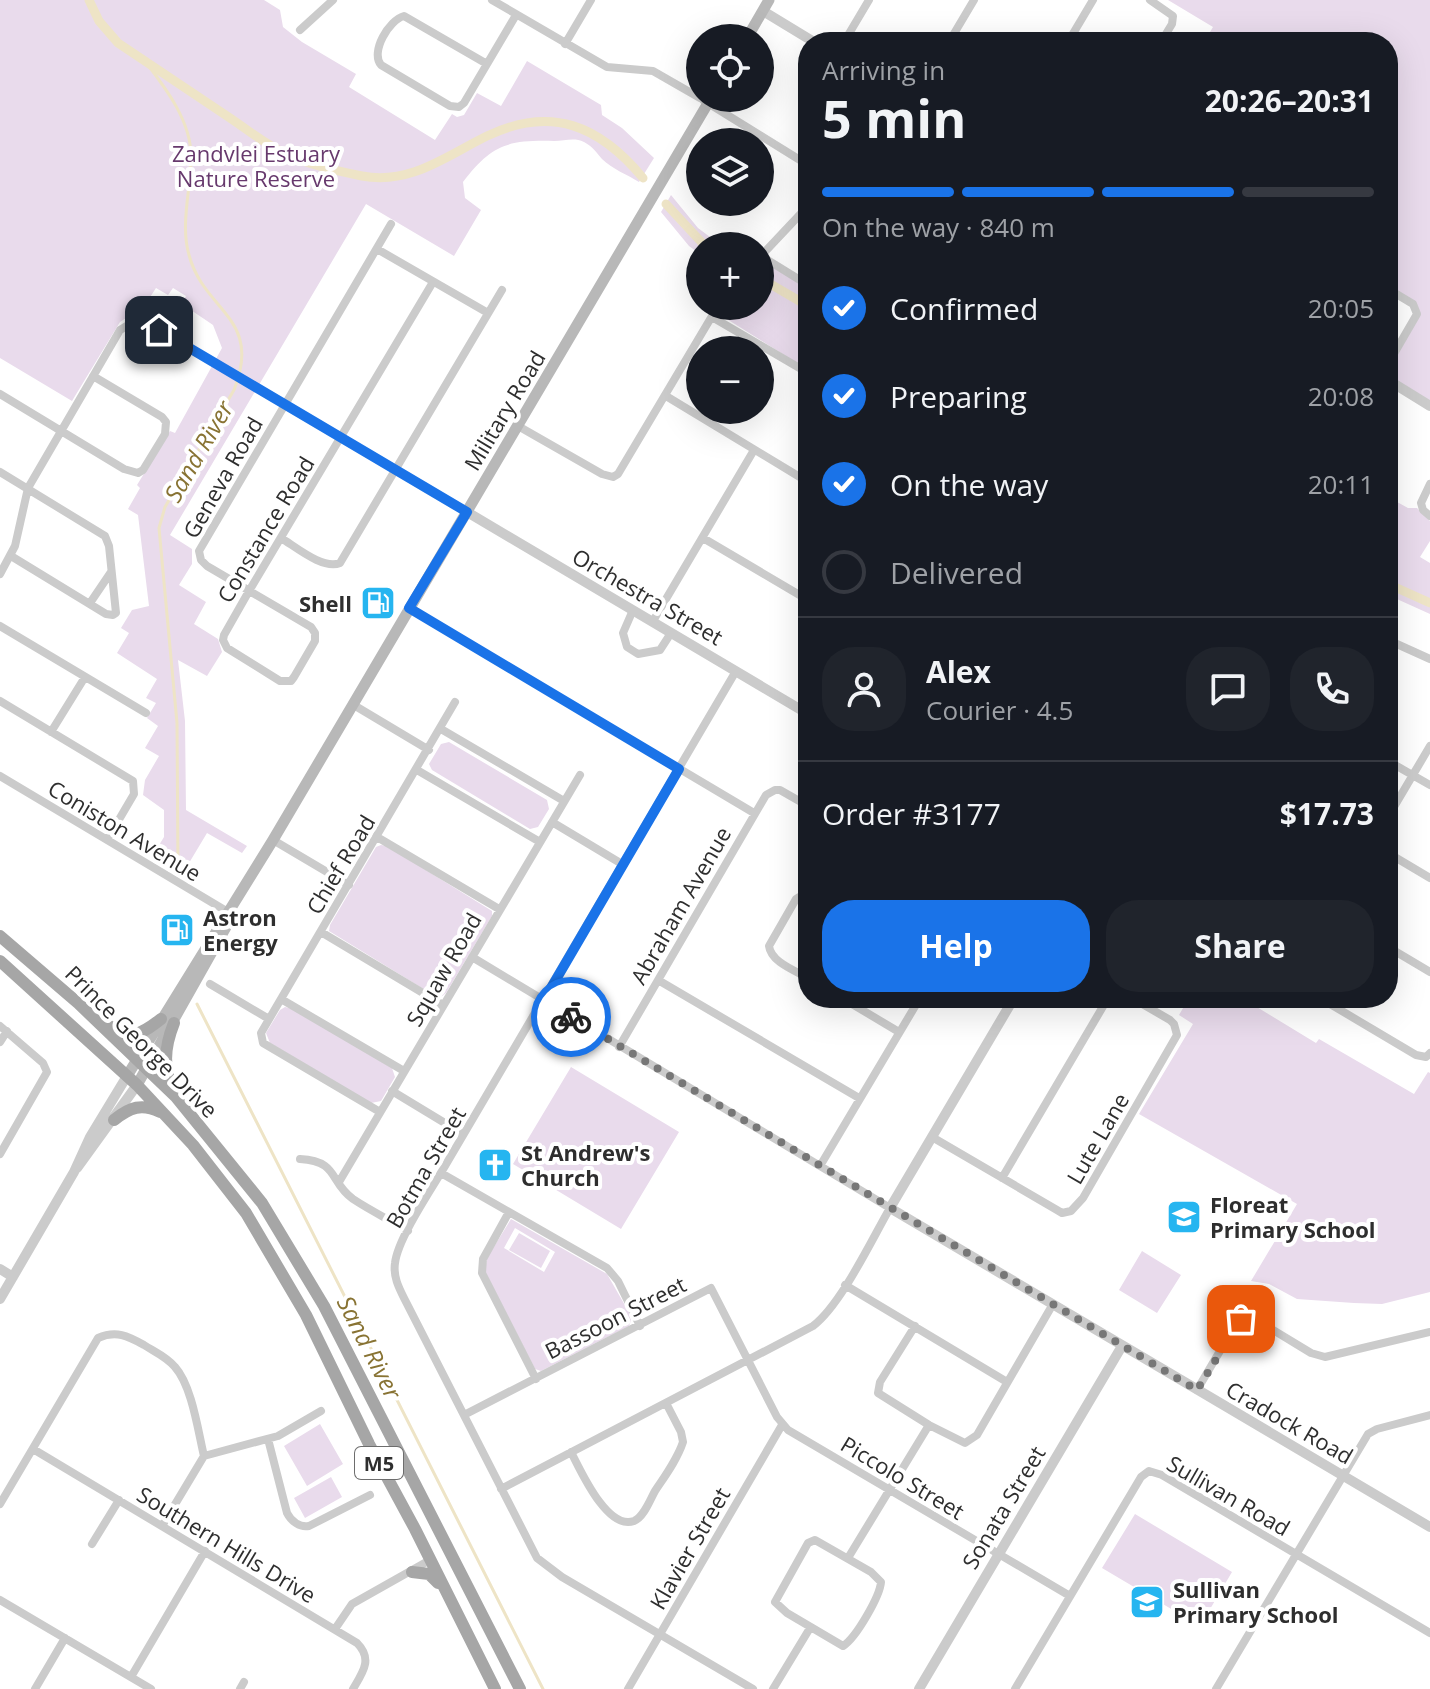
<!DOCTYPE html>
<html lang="en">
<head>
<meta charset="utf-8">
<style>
	body { margin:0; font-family:"Open Sans",sans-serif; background:#20242c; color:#f1f3f6; height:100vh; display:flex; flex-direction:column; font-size:30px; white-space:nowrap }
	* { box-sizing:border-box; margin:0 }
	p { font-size:26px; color:#9ea1a6 }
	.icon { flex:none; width:44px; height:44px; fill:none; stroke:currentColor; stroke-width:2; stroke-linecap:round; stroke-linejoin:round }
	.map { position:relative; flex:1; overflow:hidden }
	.details { position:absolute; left:798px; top:32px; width:600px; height:976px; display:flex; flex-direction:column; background:#171b24; border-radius:32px; box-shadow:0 8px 32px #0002 }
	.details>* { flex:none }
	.fabs { position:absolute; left:686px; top:24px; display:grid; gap:16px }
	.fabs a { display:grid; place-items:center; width:88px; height:88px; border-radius:50%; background:#171b24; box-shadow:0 8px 32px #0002; font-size:40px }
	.pin { position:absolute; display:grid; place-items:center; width:68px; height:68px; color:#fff; margin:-34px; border-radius:16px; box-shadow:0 4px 12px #0006 }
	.courier { position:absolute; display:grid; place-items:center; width:80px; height:80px; margin:-40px; border:6px solid #1a73e8; border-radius:50%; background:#fff; color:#222; box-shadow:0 2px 10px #0007 }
	.overview em { font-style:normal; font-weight:700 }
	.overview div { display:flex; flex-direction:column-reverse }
	.overview { display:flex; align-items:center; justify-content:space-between; height:136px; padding:0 24px }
	h1 { font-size:52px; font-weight:700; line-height:60px }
	.bar { display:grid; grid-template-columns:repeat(4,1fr); gap:12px 8px; align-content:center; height:96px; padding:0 24px }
	.bar i { height:10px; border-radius:6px; background:#363941 }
	.bar .selected { background:#1a73e8 }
	.bar p { grid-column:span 4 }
	.line { display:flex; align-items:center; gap:20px; padding:0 24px; border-top:2px solid #363941 }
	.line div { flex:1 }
	.round { display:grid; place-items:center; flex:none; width:84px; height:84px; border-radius:32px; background:#20242c }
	ol { padding:0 24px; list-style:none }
	li { display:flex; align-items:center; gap:24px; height:88px }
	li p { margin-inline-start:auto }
	li .icon { padding:8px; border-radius:50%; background:#1a73e8; color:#fff; stroke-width:4 }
	li:last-child { color:#9ea1a6 }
	li i { width:44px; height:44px; border:4px solid #363941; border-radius:50% }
	.cta { display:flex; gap:16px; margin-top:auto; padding:16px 24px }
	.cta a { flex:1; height:92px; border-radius:32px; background:#1a73e8; color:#fff; font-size:32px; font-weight:700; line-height:92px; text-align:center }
	.cta a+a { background:#20242c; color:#f1f3f6 }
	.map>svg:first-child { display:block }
	.green { fill:#e9dbec; fill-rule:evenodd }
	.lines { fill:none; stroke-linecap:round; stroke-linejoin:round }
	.stream { stroke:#eee4c6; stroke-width:3 }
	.canal { stroke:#eee4c6; stroke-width:9 }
	.minor { stroke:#cbcbcb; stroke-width:8 }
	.tertiary { stroke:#cbcbcb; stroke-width:10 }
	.secondary { stroke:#b8b8b8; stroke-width:11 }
	.primary { stroke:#a6a6a6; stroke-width:12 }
	.done { stroke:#777; stroke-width:8; stroke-dasharray:0 14.4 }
	.route { stroke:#1a73e8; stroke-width:10 }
	.labels { text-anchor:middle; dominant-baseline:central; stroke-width:8; stroke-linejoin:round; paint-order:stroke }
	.shield { fill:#fff; stroke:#6d6d6d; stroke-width:2 }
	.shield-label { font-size:20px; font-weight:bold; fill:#2e2e2e }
	.park-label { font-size:22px; fill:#67396d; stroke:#fff }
	.street-label { font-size:22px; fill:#2e2e2e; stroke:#fff }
	.poi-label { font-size:22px; font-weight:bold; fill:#2e2e2e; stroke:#fff; text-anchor:start }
	.water-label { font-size:24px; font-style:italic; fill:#887333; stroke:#fff }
</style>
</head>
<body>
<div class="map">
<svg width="1430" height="1689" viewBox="0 0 1430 1689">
	<rect width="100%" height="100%" fill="#fff"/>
	<path class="green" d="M 0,0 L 264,0 L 280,10 L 283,27 L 302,42 L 356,74 L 349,87 L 435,140 L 452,114 L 457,117 L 464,115 L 477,93 L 501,106 L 527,61 L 601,105 L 602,115 L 622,128 L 654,158 L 639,182 C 628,175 612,169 602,159 C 597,153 592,146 584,142 C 574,137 565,141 554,141 C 508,140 492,144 463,182 L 465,198 L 481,210 L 454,256 L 366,204 L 170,535 L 192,549 L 192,564 L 179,585 L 206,602 L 194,624 L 218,639 L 222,652 L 207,676 L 178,660 L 185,721 L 186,810 L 247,846 L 242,853 L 207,833 L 183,873 L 153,855 L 164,837 L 164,810 L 143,795 L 145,780 L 159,756 L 145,748 L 158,726 L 147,718 L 156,703 L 146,698 L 157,679 L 117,653 L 129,633 L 121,628 L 132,610 L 149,606 L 138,515 L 128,509 L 140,488 L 137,485 L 170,431 L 175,433 L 222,348 L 213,325 L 182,304 L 186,296 L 173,288 L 168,295 L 156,288 L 139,314 L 129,316 L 120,322 L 72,401 L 0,358 Z
		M 1168,0 L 1430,0 L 1430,406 L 1388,380 L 1388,365 L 1416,308 L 1388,289 L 1388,42 L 1204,42 L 1213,27 Z
		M 671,195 L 698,228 L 722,246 L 700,246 L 700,254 L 689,246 L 661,212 Z
		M 765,263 L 808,288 L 808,370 L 722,316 L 723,306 L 760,306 L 760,264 Z
		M 1388,497 L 1408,508 L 1417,508 L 1430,521 L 1430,541 L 1420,557 L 1430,563 L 1430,614 L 1388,595 Z
		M 449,742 L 547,800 L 549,809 L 538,827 L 530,829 L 432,770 L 429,764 L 441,744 Z
		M 381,845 L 387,846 L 492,911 L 492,916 L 446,993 L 441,997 L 435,996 L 329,931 L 330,925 L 376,847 Z
		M 1189,998 L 1242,998 L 1316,1043 L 1319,1039 L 1414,1094 L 1428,1072 L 1430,1073 L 1430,1292 L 1382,1304 L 1354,1303 L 1297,1299 L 1269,1284 L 1251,1281 L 1297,1204 L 1139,1114 L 1193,1024 L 1179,1015 Z
		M 285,1007 L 293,1009 L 392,1068 L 395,1077 L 381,1101 L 371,1103 L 270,1043 L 266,1033 L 280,1010 Z
		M 571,1067 L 679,1132 L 621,1229 L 513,1164 Z
		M 511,1219 L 607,1274 L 630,1314 L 631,1321 L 629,1326 L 541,1371 L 535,1369 L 485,1272 L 487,1258 ZM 515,1228 L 555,1252 L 544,1272 L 504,1248 Z
		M 519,1233 L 550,1251 L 541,1268 L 509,1250 Z
		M 1142,1251 L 1181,1275 L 1157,1313 L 1119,1290 Z
		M 320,1424 L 343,1464 L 307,1486 L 284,1446 Z
		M 331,1477 L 342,1497 L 305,1518 L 294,1498 Z
		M 1135,1514 L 1232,1572 L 1200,1626 L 1102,1568 Z"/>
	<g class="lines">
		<path class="stream" d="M 144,60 C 165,87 192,122 191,158 C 191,189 180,224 189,255 C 204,312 263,317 234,390 L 165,507 L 159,528 L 177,723 L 178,870
			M 197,1004 L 543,1689"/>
		<path class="canal" d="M 89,0 L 99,21 L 118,43 C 155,68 193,93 230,118 C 248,130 266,145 286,154 C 309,165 337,171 362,176 C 411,185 446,156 487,136 C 552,105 600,126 643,178
			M 666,204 L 705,246
			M 760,278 L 808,306
			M 1388,584 L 1430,603"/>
		<path class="minor" d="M 492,0 L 607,67 L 653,71 L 700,98
			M 1150,0 L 1173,16 L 1172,24 L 1161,42
			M 300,30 L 333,0
			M 844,42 L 869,0
			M 949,42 L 974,0
			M 1068,42 L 1093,0
			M 565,44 L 591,0
			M 487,64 L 404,16 C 389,20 370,52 381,65 L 450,106 L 459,107 L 464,103 L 516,15
			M 703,100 L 808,165
			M 391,224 L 199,551 L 201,560 L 207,566 L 311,627 L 315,633 L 315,641 L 294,677 L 291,681 L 280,681 L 227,648 L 223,640 L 224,635 L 249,591 L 433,282
			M 377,249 L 488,313
			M 761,256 L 808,285
			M 760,257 L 808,206
			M 1388,289 L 1413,304 L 1417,314 L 1388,364
			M 712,317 L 808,373
			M 0,394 L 124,469 L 138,473 L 143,470 L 165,434 L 166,422 L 162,417 L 93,376
			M 666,396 L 808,482
			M 518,426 L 602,474 L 613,477 L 618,474 L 718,306
			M 0,472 L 105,536 L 109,546 L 116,613 L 113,615 L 106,614 L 11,556
			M 1430,484 L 1421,503 L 1423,510 L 1430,516
			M 281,538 C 296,547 323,570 340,563 L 502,290
			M 703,538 L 808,600
			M 0,574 L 15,546 L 28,488 L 120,330 L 135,321 L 149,324 L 467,512
			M 90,603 L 111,572
			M 409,608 L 754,813
			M 633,610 L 623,633 L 627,647 L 638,654 L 660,650 L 671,633
			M 653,621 L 754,450
			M 0,626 L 146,713
			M 1388,640 L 1430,659
			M 736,671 L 445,1166 C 431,1190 398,1238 395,1263 C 393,1277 399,1288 405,1300 L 537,1558 L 562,1577 L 753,1689
			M 0,701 L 133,781 L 134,794 L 107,840
			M 352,704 L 429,750
			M 441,729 L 564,801
			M 51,732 L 85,677
			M 1388,761 L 1430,785
			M 417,770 L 540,842
			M 0,776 L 233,915
			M 1388,817 L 1430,746
			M 552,822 L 622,864
			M 377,837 L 499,909
			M 273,840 L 349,885
			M 1388,853 L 1430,878
			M 808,898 L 799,897 L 796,899 L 769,946 C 771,962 794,970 808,978
			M 321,932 L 443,1005
			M 1388,947 L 1430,972
			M 472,957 L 890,1208 C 872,1239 841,1305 813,1326 L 501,1489
			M 658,980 L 859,1098
			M 210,984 L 269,1019
			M 842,998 L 899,1032
			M 1320,998 L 1416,1055 L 1426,1057 L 1430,1053
			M 281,999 L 404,1071
			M 0,1026 L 43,1063 L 47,1072 L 0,1154
			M 0,1042 L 7,1031
			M 619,1047 L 766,795 L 775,790 L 780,790 L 808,806
			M 392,1091 L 463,1134
			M 380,1112 L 263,1043 L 261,1033 L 455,702
			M 932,1137 L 1057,1210 L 1062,1213 L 1071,1211 L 1083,1198 L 1177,1035 L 1174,1024 L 1170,1020 L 1132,998
			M 300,1159 C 339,1161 329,1182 353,1199 C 371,1211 390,1220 408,1231
			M 820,1166 L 920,998
			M 441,1173 L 607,1268 L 618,1281 L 640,1326
			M 1002,1178 L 1108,998
			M 339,1182 L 580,775
			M 509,1212 L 483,1259 L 482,1273 L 536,1379
			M 845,1285 L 1007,1382
			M 915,1326 L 880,1382 L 878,1393 L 929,1425 L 965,1443 L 977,1435 L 1053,1304
			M 1197,1390 L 1237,1322 L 1246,1317 L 1255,1319 L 1311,1353 L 1325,1357 L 1430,1332
			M 464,1415 L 711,1288 L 777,1417 L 788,1430 L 1070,1596
			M 268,1439 L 287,1513 C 291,1521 300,1528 309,1526 L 370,1495
			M 33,1449 L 357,1643 C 373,1659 363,1672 353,1689
			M 571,1452 C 580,1469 607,1531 634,1521 C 644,1517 650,1500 655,1491 C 665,1476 677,1460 683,1442 L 681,1432 L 666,1403
			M 0,1504 L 98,1338 C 116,1330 128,1336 144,1345 C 155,1352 167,1357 175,1367 C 192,1386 198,1431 204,1456
			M 162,1526 L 204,1456 L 278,1436 L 321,1411
			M 815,1540 L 871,1572 L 881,1582 C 880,1596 856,1638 843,1646 L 787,1613 L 775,1602 L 808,1543 Z
			M 92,1544 L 119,1500
			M 848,1558 L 929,1425
			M 0,1600 L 151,1689
			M 335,1629 L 352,1604 L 430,1560
			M 131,1677 L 205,1551
			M 35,1689 L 65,1638
			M 240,1689 L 244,1682
			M 628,1689 L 782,1425
			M 773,1689 L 810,1628
			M 1015,1689 L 1141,1477 L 1149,1471 L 1162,1475 L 1430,1633
			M 1216,1689 L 1368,1434 L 1377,1429 L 1430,1415"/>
		<path class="tertiary" d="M 763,11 L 814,42
			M 1388,380 L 1430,406
			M 467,512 L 808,714
			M 1014,998 L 890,1208 L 1430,1527
			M 77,1168 L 137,1085
			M 0,1269 L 13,1277
			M 0,1299 L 74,1172 L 90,1137 L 127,1076
			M 919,1689 L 1122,1346"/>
		<path class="secondary" d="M 747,38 L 769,0
			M 127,1076 L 273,840 L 711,98
			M 137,1085 L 226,927"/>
		<path class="primary" d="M 0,936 L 78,1003 L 176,1097 L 262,1203 L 324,1306 L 520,1689
			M 0,961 L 137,1085 L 193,1145 L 246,1213 L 306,1315 L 369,1444 L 415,1529 L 495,1689
			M 174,1023 C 164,1048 163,1068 174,1093
			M 106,1024 C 132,1040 139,1036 161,1019
			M 114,1120 C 130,1107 142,1103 160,1112
			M 412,1572 L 429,1574 L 438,1583"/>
	</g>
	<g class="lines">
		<path class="done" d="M 571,1017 L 1197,1390 L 1241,1319"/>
		<path class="route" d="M 159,330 L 467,512 L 409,608 L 679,769 L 544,1000 L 571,1017"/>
	</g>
	<defs>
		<g id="fuel-square" transform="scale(1.8)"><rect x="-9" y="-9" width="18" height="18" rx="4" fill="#26b5f0" stroke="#fff"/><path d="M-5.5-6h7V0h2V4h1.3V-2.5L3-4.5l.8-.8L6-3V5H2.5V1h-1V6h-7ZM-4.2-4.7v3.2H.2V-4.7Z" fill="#fff"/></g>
		<g id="church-square" transform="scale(1.8)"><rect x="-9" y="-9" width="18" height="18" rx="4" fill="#26b5f0" stroke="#fff"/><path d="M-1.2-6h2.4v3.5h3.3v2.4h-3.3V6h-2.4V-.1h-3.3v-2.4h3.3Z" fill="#fff"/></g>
		<g id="school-square" transform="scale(1.8)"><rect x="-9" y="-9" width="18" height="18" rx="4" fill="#26b5f0" stroke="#fff"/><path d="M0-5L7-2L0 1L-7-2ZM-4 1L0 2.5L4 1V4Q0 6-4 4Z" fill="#fff"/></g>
	</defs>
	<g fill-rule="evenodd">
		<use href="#fuel-square" x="378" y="603"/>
		<use href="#fuel-square" x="177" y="930"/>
		<use href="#church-square" x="495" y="1165"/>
		<use href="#school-square" x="1184" y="1217"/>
		<use href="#school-square" x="1147" y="1602"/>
	</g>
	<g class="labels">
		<rect class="shield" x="355" y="1447" width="48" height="32" rx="6"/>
		<g class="shield-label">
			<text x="379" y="1463">M5</text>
		</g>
		<g class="park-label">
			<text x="256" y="153">Zandvlei Estuary<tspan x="256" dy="25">Nature Reserve</tspan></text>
		</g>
		<g class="street-label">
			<text transform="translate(504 410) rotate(-59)">Military Road</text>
			<text transform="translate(222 477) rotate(-60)">Geneva Road</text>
			<text transform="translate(265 529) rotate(-59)">Constance Road</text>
			<text transform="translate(648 596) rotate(30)">Orchestra Street</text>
			<text transform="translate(125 830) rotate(31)">Coniston Avenue</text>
			<text transform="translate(340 864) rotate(-59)">Chief Road</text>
			<text transform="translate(680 905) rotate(-60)">Abraham Avenue</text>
			<text transform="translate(443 969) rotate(-60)">Squaw Road</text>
			<text transform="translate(142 1041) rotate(45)">Prince George Drive</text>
			<text transform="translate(1097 1138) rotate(-60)">Lute Lane</text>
			<text transform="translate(425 1167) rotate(-60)">Botma Street</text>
			<text transform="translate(615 1317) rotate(-27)">Bassoon Street</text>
			<text transform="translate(1290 1422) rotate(30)">Cradock Road</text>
			<text transform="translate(903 1477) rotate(31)">Piccolo Street</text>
			<text transform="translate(1229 1495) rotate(30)">Sullivan Road</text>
			<text transform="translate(1003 1507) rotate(-59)">Sonata Street</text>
			<text transform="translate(227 1544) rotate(31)">Southern Hills Drive</text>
			<text transform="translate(689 1548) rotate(-60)">Klavier Street</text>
		</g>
		<g class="poi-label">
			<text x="352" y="603" text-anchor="end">Shell</text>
			<text x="203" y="917">Astron<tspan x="203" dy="25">Energy</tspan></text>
			<text x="521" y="1152">St Andrew's<tspan x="521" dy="25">Church</tspan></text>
			<text x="1210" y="1204">Floreat<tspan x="1210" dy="25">Primary School</tspan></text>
			<text x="1173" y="1589">Sullivan<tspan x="1173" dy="25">Primary School</tspan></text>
		</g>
		<g class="water-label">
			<text transform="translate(198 451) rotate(-60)">Sand River</text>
			<text transform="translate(370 1347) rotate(63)">Sand River</text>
		</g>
	</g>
</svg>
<div class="fabs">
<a><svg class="icon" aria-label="locate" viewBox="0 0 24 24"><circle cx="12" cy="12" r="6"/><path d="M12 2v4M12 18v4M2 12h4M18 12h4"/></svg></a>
<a><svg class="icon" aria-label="layers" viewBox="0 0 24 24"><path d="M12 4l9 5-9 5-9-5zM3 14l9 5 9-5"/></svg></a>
<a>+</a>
<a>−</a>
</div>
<div class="pin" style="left:1241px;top:1319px;background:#ea580c"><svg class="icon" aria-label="bag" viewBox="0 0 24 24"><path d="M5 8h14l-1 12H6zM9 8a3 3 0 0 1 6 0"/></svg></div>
<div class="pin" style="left:159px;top:330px;background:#1f2937"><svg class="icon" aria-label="home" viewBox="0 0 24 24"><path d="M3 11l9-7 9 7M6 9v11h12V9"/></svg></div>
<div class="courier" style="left:571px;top:1017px"><svg class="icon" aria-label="bike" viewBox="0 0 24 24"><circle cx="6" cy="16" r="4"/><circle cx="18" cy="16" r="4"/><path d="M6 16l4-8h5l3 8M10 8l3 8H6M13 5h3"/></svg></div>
<section class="details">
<div class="overview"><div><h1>5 min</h1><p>Arriving in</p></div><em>20:26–20:31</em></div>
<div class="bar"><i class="selected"></i><i class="selected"></i><i class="selected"></i><i></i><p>On the way · 840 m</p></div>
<ol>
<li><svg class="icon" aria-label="check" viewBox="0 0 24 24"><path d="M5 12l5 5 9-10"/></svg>Confirmed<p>20:05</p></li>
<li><svg class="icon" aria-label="check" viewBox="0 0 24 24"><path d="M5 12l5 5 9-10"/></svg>Preparing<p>20:08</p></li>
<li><svg class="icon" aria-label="check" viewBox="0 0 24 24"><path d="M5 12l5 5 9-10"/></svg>On the way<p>20:11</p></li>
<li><i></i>Delivered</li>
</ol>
<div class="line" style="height:144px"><a class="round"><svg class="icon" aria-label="person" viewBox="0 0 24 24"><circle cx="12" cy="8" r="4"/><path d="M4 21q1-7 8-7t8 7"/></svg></a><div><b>Alex</b><p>Courier · 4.5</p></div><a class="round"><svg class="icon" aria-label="chat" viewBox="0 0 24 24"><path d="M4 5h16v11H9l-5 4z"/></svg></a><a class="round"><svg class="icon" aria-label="phone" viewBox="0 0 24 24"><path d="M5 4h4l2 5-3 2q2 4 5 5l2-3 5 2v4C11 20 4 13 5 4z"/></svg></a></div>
<div class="line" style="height:104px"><div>Order #3177</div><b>$17.73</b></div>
<div class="cta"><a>Help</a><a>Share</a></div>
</section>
</div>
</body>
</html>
